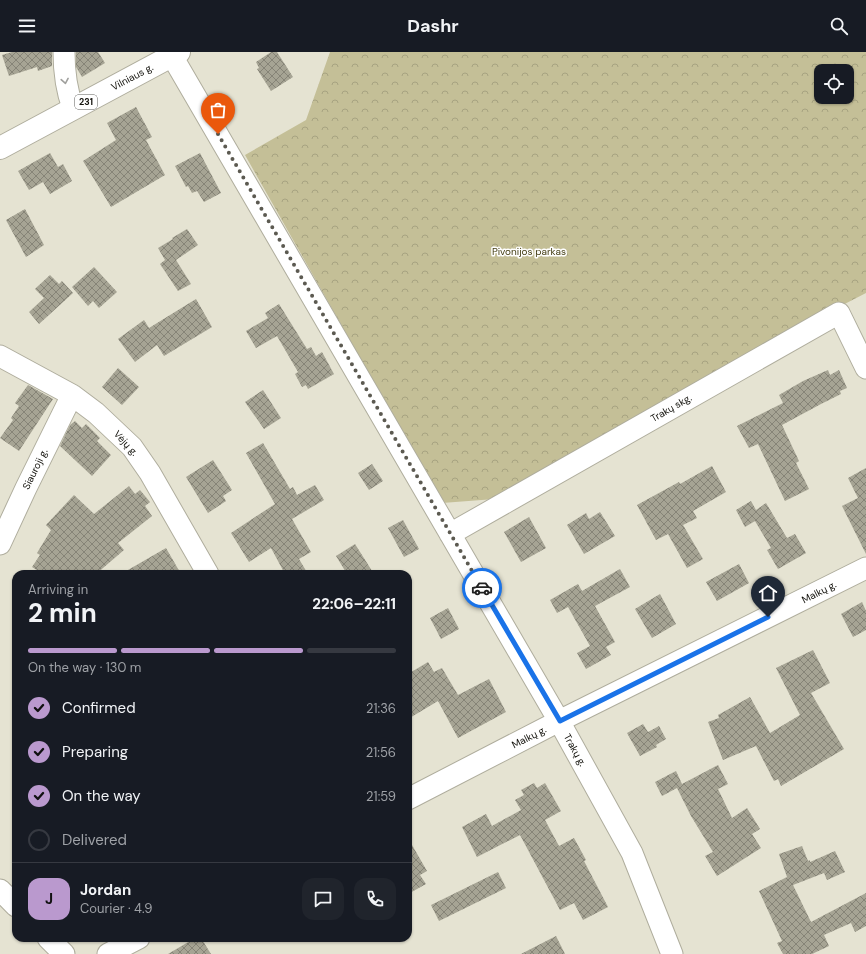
<!DOCTYPE html>
<html lang="en">
<head>
<meta charset="utf-8">
<style>
	body { margin:0; font-family:"DM Sans",sans-serif; background:#20242c; color:#f1f3f6; height:100vh; display:flex; flex-direction:column; font-size:15px; white-space:nowrap }
	* { box-sizing:border-box; margin:0 }
	p { font-size:13px; color:#9ea1a6 }
	.icon { flex:none; width:22px; height:22px; fill:none; stroke:currentColor; stroke-width:2; stroke-linecap:round; stroke-linejoin:round }
	.map { position:relative; flex:1; overflow:hidden }
	.drawer { position:absolute; left:12px; top:518px; width:400px; height:372px; display:flex; flex-direction:column; background:#171b24; border-radius:12px; box-shadow:0 1px 3px #0004 }
	.drawer>* { flex:none }
	.buttons { position:absolute; left:814px; top:12px; display:grid; gap:8px }
	.buttons a { display:grid; place-items:center; width:40px; height:40px; border-radius:8px; background:#171b24; box-shadow:0 1px 3px #0004; font-size:20px }
	.pin { position:absolute; display:grid; place-items:center; width:34px; height:34px; color:#fff; margin:-41px -17px; border-radius:50% 50% 50% 0; rotate:-45deg; box-shadow:0 0 4px #0007 }
	.pin .icon { rotate:45deg }
	.courier { position:absolute; display:grid; place-items:center; width:40px; height:40px; margin:-20px; border:3px solid #1a73e8; border-radius:50%; background:#fff; color:#222; box-shadow:0 1px 5px #0007 }
	.summary em { font-style:normal; font-weight:700 }
	.summary div { display:flex; flex-direction:column-reverse }
	.summary { display:flex; align-items:center; justify-content:space-between; height:68px; padding:0 16px }
	h1 { font-size:26px; font-weight:700; line-height:30px }
	.bar { display:grid; grid-template-columns:repeat(4,1fr); gap:6px 4px; align-content:center; height:48px; padding:0 16px }
	.bar i { height:5px; border-radius:3px; background:#363941 }
	.bar .active { background:#ba99ce }
	.bar p { grid-column:span 4 }
	.line { display:flex; align-items:center; gap:10px; padding:0 16px; border-top:1px solid #363941 }
	.line div { flex:1 }
	.round { display:grid; place-items:center; flex:none; width:42px; height:42px; border-radius:12px; background:#20242c }
	ol { padding:0 16px; list-style:none }
	li { display:flex; align-items:center; gap:12px; height:44px }
	li p { margin-inline-start:auto }
	li .icon { padding:4px; border-radius:50%; background:#ba99ce; color:#111; stroke-width:4 }
	li:last-child { color:#9ea1a6 }
	li i { width:22px; height:22px; border:2px solid #363941; border-radius:50% }
	header { display:flex; justify-content:space-between; align-items:center; height:52px; padding:0 16px; background:#171b24; font-size:18px; font-weight:700 }
	.map>svg:first-child { display:block }
	.park { fill:url(#park-crowns); fill-rule:evenodd }
	.building { fill:url(#building-cross-hatch) }
	.lines { fill:none; stroke-linecap:round; stroke-linejoin:round }
	.minor-casing { stroke:#afad9d; stroke-width:23 }
	.major-casing { stroke:#afad9d; stroke-width:24 }
	.minor { stroke:#fff; stroke-width:21 }
	.major { stroke:#fff; stroke-width:22 }
	.oneway { stroke:#a0a09d }
	.done { stroke:#5c5a51; stroke-width:4; stroke-dasharray:0 7.2 }
	.route { stroke:#1a73e8; stroke-width:5 }
	.labels { text-anchor:middle; dominant-baseline:central; stroke-width:3; stroke-linejoin:round; paint-order:stroke }
	.shield { fill:#fff; stroke:#595854; stroke-width:1 }
	.shield-label { font-size:9px; font-weight:bold; fill:#12110b }
	.street-label { font-size:10px; fill:#12110b; stroke:#fff }
	.park-label { font-size:10px; fill:#423c11; stroke:#fff }
</style>
</head>
<body>
<header><svg class="icon" aria-label="menu" viewBox="0 0 24 24"><path d="M4 6h16M4 12h16M4 18h16"/></svg>Dashr<svg class="icon" aria-label="search" viewBox="0 0 24 24"><circle cx="10" cy="10" r="6"/><path d="M15 15l6 6"/></svg></header>
<div class="map">
<svg width="866" height="902" viewBox="0 0 866 902">
	<defs>
		<pattern id="park-crowns" width="20" height="18" patternUnits="userSpaceOnUse"><rect width="20" height="18" fill="#c4bf97"/><path d="M2 6a3 3 0 1 1 6 0M12 15a3 3 0 1 1 6 0" fill="none" stroke="#a7a381"/></pattern>
		<pattern id="building-cross-hatch" width="8" height="8" patternUnits="userSpaceOnUse"><rect width="8" height="8" fill="#a6a494"/><path d="M0 0l8 8M0 8l8-8" fill="none" stroke="#868477"/></pattern>
	</defs>
	<rect width="100%" height="100%" fill="#e5e3d2"/>
	<path class="park" d="M 330,0 L 866,0 L 866,241 L 833,258 L 495,447 L 442,451 L 245,103 L 306,68 ZM 821,19 L 847,19 L 847,45 L 821,45 Z"/>
	<path class="building" d="M 12,0 L 52,0 L 52,14 L 38,19 L 37,15 L 9,24 L 2,3 Z
		M 76,0 L 98,0 L 105,11 L 82,25 L 76,15 Z
		M 271,0 L 277,0 L 293,25 L 271,39 L 257,17 L 259,16 L 256,10 Z
		M 136,55 L 152,85 L 146,88 L 165,123 L 111,155 L 83,109 L 116,88 L 107,71 Z
		M 50,101 L 58,115 L 63,112 L 72,129 L 50,142 L 43,130 L 29,138 L 18,119 Z
		M 200,101 L 221,141 L 204,150 L 197,139 L 192,141 L 188,134 L 186,135 L 175,114 Z
		M 25,157 L 44,193 L 26,205 L 6,168 Z
		M 187,177 L 198,193 L 176,208 L 191,232 L 178,239 L 160,212 L 165,208 L 158,196 L 173,187 L 172,186 Z
		M 94,215 L 117,240 L 99,256 L 93,249 L 88,254 L 72,235 Z
		M 50,223 L 59,232 L 62,229 L 73,241 L 39,272 L 29,260 L 44,246 L 35,237 Z
		M 196,247 L 212,275 L 164,304 L 157,293 L 135,310 L 118,287 L 144,268 L 149,276 Z
		M 279,252 L 307,297 L 311,295 L 316,304 L 322,300 L 334,322 L 308,337 L 306,333 L 302,335 L 295,322 L 298,320 L 277,284 L 256,296 L 246,279 L 268,266 L 265,261 Z
		M 118,316 L 139,335 L 122,353 L 102,335 Z
		M 828,318 L 830,323 L 839,318 L 847,336 L 840,339 L 841,342 L 821,352 L 782,373 L 799,409 L 796,411 L 809,437 L 785,449 L 758,392 L 749,396 L 737,374 L 783,351 L 779,343 L 803,329 Z
		M 28,333 L 53,347 L 19,399 L 0,386 L 13,368 L 11,366 L 19,354 L 15,351 Z
		M 263,338 L 281,366 L 264,377 L 245,350 Z
		M 75,369 L 82,376 L 86,372 L 100,386 L 97,389 L 111,403 L 92,424 L 60,394 L 70,373 Z
		M 263,391 L 290,437 L 293,435 L 297,443 L 315,433 L 324,448 L 292,467 L 311,500 L 299,507 L 308,522 L 285,522 L 271,496 L 249,510 L 231,481 L 275,452 L 246,401 Z
		M 213,408 L 232,438 L 223,444 L 226,449 L 208,461 L 186,425 Z
		M 372,412 L 383,429 L 369,438 L 358,421 Z
		M 712,414 L 726,440 L 693,459 L 697,466 L 683,473 L 703,507 L 687,516 L 668,482 L 656,488 L 637,453 L 679,430 L 680,432 Z
		M 866,416 L 866,502 L 842,454 L 858,446 L 848,426 Z
		M 129,434 L 135,442 L 140,438 L 150,450 L 145,454 L 152,464 L 118,491 L 124,498 L 96,522 L 43,522 L 32,515 L 40,503 L 37,501 L 51,478 L 46,473 L 74,443 L 94,462 Z
		M 751,449 L 756,458 L 766,451 L 787,486 L 795,482 L 806,501 L 778,517 L 767,498 L 771,496 L 755,469 L 745,475 L 736,458 Z
		M 600,460 L 615,484 L 584,502 L 567,473 L 586,461 L 589,467 Z
		M 529,465 L 546,496 L 521,510 L 504,480 Z
		M 403,468 L 419,497 L 404,505 L 388,476 Z
		M 355,492 L 374,522 L 347,522 L 336,504 Z
		M 166,496 L 181,522 L 121,522 Z
		M 739,512 L 749,531 L 717,549 L 706,530 Z
		M 620,517 L 630,535 L 595,554 L 615,590 L 606,595 L 611,603 L 586,617 L 577,601 L 590,594 L 568,555 L 557,561 L 550,548 L 578,532 L 582,539 Z
		M 660,542 L 676,572 L 652,586 L 635,557 Z
		M 862,550 L 866,559 L 866,578 L 853,585 L 841,562 Z
		M 448,556 L 459,577 L 441,587 L 430,566 Z
		M 813,598 L 830,631 L 811,641 L 844,697 L 781,734 L 778,727 L 774,729 L 756,694 L 723,708 L 708,670 L 719,666 L 718,663 L 750,645 L 770,681 L 800,663 L 776,616 Z
		M 428,610 L 434,620 L 442,616 L 458,643 L 489,627 L 506,660 L 458,686 L 438,649 L 408,667 L 408,622 Z
		M 643,672 L 648,680 L 659,674 L 666,687 L 656,693 L 657,695 L 640,704 L 627,681 Z
		M 718,713 L 728,732 L 718,737 L 732,766 L 747,756 L 760,777 L 752,782 L 761,796 L 717,824 L 705,804 L 713,800 L 691,764 L 677,736 L 662,744 L 655,730 L 676,719 L 682,732 Z
		M 534,731 L 537,736 L 545,731 L 561,759 L 545,768 L 559,794 L 574,786 L 586,808 L 584,809 L 608,855 L 583,868 L 574,851 L 560,858 L 520,783 L 477,805 L 462,775 L 486,762 L 492,774 L 521,758 L 515,748 L 524,743 L 521,738 Z
		M 408,786 L 427,819 L 420,823 L 426,832 L 408,842 Z
		M 802,794 L 808,809 L 810,808 L 810,810 L 835,799 L 845,820 L 827,828 L 824,821 L 793,833 L 811,870 L 866,841 L 866,874 L 855,880 L 851,871 L 824,883 L 829,894 L 812,902 L 783,902 L 777,891 L 782,889 L 759,839 L 787,825 L 779,802 Z
		M 498,820 L 506,836 L 439,869 L 431,853 Z
		M 556,884 L 565,902 L 521,902 Z
		M 195,886 L 201,886 L 211,902 L 168,902 Z"/>
	<g class="lines">
		<g class="minor-casing">
			<path id="minor" d="M 64,0 C 64,20 66,37 73,56
				M 172,4 L 559,669 L 632,801 L 672,902
				M 0,304 L 72,343 L 96,361 L 132,395 L 150,421 L 208,522
				M 450,482 L 839,261 L 866,316
				M 0,492 L 26,436 L 72,343
				M 408,747 L 559,669 L 866,516
				M 0,838 L 16,854
				M 48,886 L 64,902
				M 108,902 L 139,886"/>
		</g>
		<g class="major-casing">
			<path id="major" d="M 0,96 L 179,0"/>
		</g>
		<use href="#minor" class="minor"/>
		<use href="#major" class="major"/>
	</g>
	<defs><path id="oneway-chevron" d="M-2-3.5L2.5 0L-2 3.5" fill="none" stroke-width="1.6" stroke-linecap="round" stroke-linejoin="round"/></defs>
	<use class="oneway" href="#oneway-chevron" transform="translate(65 29) rotate(80)"/>
	<g class="lines">
		<path class="done" d="M 218,82 L 482,536"/>
		<path class="route" d="M 482,536 L 560,669 L 768,565"/>
	</g>
	<g class="labels">
		<rect class="shield" x="75" y="43" width="22" height="14" rx="3"/>
		<g class="shield-label">
			<text x="86" y="50">231</text>
		</g>
		<g class="street-label">
			<text transform="translate(132 25) rotate(-28)">Vilniaus g.</text>
			<text transform="translate(671 356) rotate(-30)">Trakų skg.</text>
			<text transform="translate(126 391) rotate(48)">Vėjų g.</text>
			<text transform="translate(35 417) rotate(-64)">Siauroji g.</text>
			<text transform="translate(819 540) rotate(-27)">Malkų g.</text>
			<text transform="translate(529 685) rotate(-27)">Malkų g.</text>
			<text transform="translate(575 698) rotate(61)">Trakų g.</text>
		</g>
		<g class="park-label">
			<text x="529" y="199">Pivonijos parkas</text>
		</g>
	</g>
</svg>
<div class="buttons">
<a><svg class="icon" aria-label="locate" viewBox="0 0 24 24"><circle cx="12" cy="12" r="6"/><path d="M12 2v4M12 18v4M2 12h4M18 12h4"/></svg></a>
</div>
<div class="pin" style="left:218px;top:82px;background:#ea580c"><svg class="icon" aria-label="bag" viewBox="0 0 24 24"><path d="M5 8h14l-1 12H6zM9 8a3 3 0 0 1 6 0"/></svg></div>
<div class="pin" style="left:768px;top:565px;background:#1f2937"><svg class="icon" aria-label="home" viewBox="0 0 24 24"><path d="M3 11l9-7 9 7M6 9v11h12V9"/></svg></div>
<div class="courier" style="left:482px;top:536px"><svg class="icon" aria-label="car" viewBox="0 0 24 24"><path d="M5 17H2v-5l4-1 3-4h7l3 4 3 1v5h-3M9 17h6M6 11h13"/><circle cx="7" cy="17" r="2"/><circle cx="17" cy="17" r="2"/></svg></div>
<section class="drawer">
<div class="summary"><div><h1>2 min</h1><p>Arriving in</p></div><em>22:06–22:11</em></div>
<div class="bar"><i class="active"></i><i class="active"></i><i class="active"></i><i></i><p>On the way · 130 m</p></div>
<ol>
<li><svg class="icon" aria-label="check" viewBox="0 0 24 24"><path d="M5 12l5 5 9-10"/></svg>Confirmed<p>21:36</p></li>
<li><svg class="icon" aria-label="check" viewBox="0 0 24 24"><path d="M5 12l5 5 9-10"/></svg>Preparing<p>21:56</p></li>
<li><svg class="icon" aria-label="check" viewBox="0 0 24 24"><path d="M5 12l5 5 9-10"/></svg>On the way<p>21:59</p></li>
<li><i></i>Delivered</li>
</ol>
<div class="line" style="height:72px"><b class="round" style="background:#ba99ce;color:#111">J</b><div><b>Jordan</b><p>Courier · 4.9</p></div><a class="round"><svg class="icon" aria-label="chat" viewBox="0 0 24 24"><path d="M4 5h16v11H9l-5 4z"/></svg></a><a class="round"><svg class="icon" aria-label="phone" viewBox="0 0 24 24"><path d="M5 4h4l2 5-3 2q2 4 5 5l2-3 5 2v4C11 20 4 13 5 4z"/></svg></a></div>
</section>
</div>
</body>
</html>
